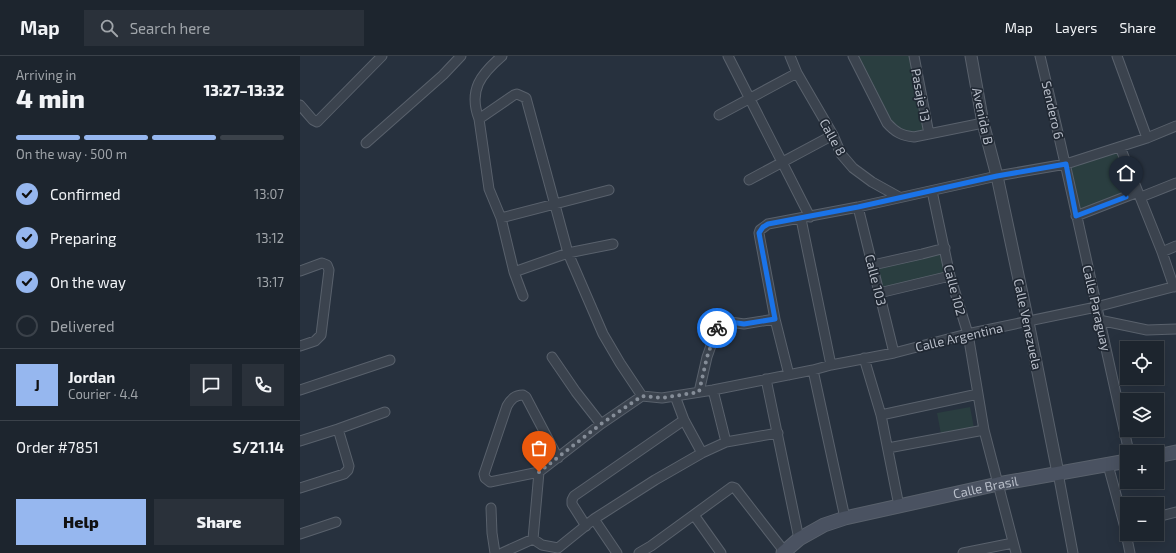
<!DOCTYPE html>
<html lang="en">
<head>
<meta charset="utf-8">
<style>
	body { margin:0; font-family:"Exo 2",sans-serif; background:#2a313a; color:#f1f3f6; height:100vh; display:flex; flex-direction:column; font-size:15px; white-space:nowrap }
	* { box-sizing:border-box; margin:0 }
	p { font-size:13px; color:#a0a5aa }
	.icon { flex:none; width:22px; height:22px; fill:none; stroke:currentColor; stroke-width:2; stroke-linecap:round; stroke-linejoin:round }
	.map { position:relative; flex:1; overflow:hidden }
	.details { display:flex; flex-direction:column; background:#1d252e; width:300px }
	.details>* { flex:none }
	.controls { position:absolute; left:820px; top:285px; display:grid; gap:8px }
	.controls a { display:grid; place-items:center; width:44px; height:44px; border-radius:0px; background:#1d252e; box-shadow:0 4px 16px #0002,0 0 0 1px #3b424a; font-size:20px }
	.pin { position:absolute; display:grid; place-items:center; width:34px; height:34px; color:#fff; margin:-41px -17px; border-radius:50% 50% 50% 0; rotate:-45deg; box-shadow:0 0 4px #0007 }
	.pin .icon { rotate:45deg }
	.courier { position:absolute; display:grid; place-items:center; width:40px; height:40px; margin:-20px; border:3px solid #1a73e8; border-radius:50%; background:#fff; color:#222; box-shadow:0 1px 5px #0007 }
	.overview em { font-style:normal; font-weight:800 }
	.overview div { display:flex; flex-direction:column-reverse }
	.overview { display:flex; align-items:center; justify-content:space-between; height:68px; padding:0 16px }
	h1 { font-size:26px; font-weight:800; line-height:30px }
	.bar { display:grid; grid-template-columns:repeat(4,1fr); gap:6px 4px; align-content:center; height:48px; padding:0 16px }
	.bar i { height:5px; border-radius:3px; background:#3b424a }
	.bar .current { background:#96b7ef }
	.bar p { grid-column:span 4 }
	.line { display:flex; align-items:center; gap:10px; padding:0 16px; border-top:1px solid #3b424a }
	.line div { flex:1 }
	.round { display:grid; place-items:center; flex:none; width:42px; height:42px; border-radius:0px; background:#2a313a }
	ol { padding:0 16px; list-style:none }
	li { display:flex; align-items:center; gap:12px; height:44px }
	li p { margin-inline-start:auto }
	li .icon { padding:4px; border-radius:50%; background:#96b7ef; color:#111; stroke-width:4 }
	li:last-child { color:#a0a5aa }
	li i { width:22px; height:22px; border:2px solid #3b424a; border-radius:50% }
	.button { display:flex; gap:8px; margin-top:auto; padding:8px 16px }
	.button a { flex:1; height:46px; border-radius:0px; background:#96b7ef; color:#111; font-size:16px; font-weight:800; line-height:46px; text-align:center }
	.button a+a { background:#2a313a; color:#f1f3f6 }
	header { display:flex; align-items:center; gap:24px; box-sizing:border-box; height:56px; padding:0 20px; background:#1d252e; border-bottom:1px solid #3b424a }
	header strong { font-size:19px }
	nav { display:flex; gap:22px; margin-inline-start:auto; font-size:14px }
	.search { width:280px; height:36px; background:#2a313a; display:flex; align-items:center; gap:10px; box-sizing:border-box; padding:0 14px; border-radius:0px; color:#a0a5aa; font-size:15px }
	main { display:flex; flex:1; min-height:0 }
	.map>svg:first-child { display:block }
	.green { fill:#2a3e40 }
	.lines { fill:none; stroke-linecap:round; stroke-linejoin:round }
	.minor-casing { stroke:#59616c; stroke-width:11 }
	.tertiary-casing { stroke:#59616c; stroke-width:13 }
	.secondary-casing { stroke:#59616c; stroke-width:15 }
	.minor { stroke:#3b434e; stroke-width:9 }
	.tertiary { stroke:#3b434e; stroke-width:11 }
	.secondary { stroke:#4a5261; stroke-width:13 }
	.done { stroke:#858d98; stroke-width:4; stroke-dasharray:0 7.2 }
	.route { stroke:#1a73e8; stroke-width:5 }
	.labels { text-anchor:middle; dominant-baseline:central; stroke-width:3.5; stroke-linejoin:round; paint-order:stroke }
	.street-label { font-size:13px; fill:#b8bec9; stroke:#202833 }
</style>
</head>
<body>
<header>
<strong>Map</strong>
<div class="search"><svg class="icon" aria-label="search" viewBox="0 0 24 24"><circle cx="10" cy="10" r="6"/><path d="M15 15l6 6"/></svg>Search here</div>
<nav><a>Map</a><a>Layers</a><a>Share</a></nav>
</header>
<main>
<section class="details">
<div class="overview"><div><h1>4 min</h1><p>Arriving in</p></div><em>13:27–13:32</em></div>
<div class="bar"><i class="current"></i><i class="current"></i><i class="current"></i><i></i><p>On the way · 500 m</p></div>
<ol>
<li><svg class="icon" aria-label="check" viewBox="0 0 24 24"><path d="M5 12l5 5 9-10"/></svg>Confirmed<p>13:07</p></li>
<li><svg class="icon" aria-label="check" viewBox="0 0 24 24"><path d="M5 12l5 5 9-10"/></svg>Preparing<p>13:12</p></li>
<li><svg class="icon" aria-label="check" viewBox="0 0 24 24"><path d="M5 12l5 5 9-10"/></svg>On the way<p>13:17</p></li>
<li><i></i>Delivered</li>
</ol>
<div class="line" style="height:72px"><b class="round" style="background:#96b7ef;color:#111">J</b><div><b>Jordan</b><p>Courier · 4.4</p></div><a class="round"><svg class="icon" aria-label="chat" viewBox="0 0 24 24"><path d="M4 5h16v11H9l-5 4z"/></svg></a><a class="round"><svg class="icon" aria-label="phone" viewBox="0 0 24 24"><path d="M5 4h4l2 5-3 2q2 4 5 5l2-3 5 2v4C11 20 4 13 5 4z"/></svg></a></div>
<div class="line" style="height:52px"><div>Order #7851</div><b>S/21.14</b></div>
<div class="button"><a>Help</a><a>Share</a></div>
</section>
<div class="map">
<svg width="876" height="497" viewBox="0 0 876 497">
	<rect width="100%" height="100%" fill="#27313e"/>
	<path class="green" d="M 557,0 L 609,0 L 625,76 C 615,77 606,79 598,73 C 586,65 564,15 557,0 Z
		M 820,96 L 835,135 L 778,155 L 769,111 Z
		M 641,198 L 645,219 L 583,233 L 578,212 Z
		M 670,351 L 674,372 L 641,378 L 637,357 Z"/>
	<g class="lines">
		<g class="minor-casing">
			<path id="minor" d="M 202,0 C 181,18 168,34 179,63 L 189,133 L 201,162 L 214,216 L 223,240
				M 428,0 L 510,161
				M 490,0 L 497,17 L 533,79 L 541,98 L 553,112 L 572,126 L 599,141
				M 553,0 L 587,67 C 595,76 602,80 614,81 L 683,67
				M 614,0 L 629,78
				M 740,0 C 772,132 799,264 829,396
				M 817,0 L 847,82
				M 0,49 L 13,64 L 17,66 L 82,0
				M 419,59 L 497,17
				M 179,63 L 214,39 L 217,38 L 226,42 L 268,197 L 303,278 L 320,307 L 342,340
				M 66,87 L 143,19 L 161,0
				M 820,91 L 862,196 L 874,231
				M 449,124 L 533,79
				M 632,135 L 650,220 L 668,278 L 684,374 L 716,497
				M 841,141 L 876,127
				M 558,151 L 594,297
				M 776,160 L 838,136
				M 201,162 L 309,134
				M 501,163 L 531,309
				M 862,196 L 876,190
				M 573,209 L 622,198 L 645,192
				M 0,215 L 22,207 L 27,209 L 29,214 L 21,279 L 15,285 L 0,290
				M 214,216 L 268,197 L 313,188
				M 579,237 L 650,220
				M 799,264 L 847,274 L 876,273
				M 252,301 L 276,336 L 301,368
				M 564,302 L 581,359 L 599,450
				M 513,314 L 545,462
				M 489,319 L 475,263 L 460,183 L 459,177 L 460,174 L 468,168 L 558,151 L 697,120 L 766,108 L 847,82 L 876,70
				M 466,323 L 499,483
				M 0,334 L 90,304
				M 413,334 L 426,386
				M 399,336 L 407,301 L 418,270 L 421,266 L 423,265 L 444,268 L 475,263
				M 581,359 L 678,338
				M 0,385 L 38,373 L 85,356
				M 588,392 L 684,374
				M 402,397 L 426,386 L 478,377
				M 258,402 L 226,341 L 223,339 C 215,339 211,343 207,350 L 184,418 L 185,422 L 190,426 L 239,416 L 301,368 L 342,340 L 362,342 L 375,340 L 413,334 L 513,314 L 531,309 L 594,297 L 667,278 L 796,251 L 876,230
				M 808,409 L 824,468 L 830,497
				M 758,417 L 773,497
				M 0,432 L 44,418 L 48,414 L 49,410 L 38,373
				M 191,452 L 192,477 L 195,497
				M 394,459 L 421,497
				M 857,461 L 876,456
				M 294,463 L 317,497
				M 286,470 L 272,448 L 272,444 L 274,440 L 384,364
				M 0,478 L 36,466
				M 233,483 L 239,416
				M 202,497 L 233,483 L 242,489 L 258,492 L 294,463 L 355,424 L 402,397 L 384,364 L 375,340
				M 339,497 L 351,490 L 432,431 L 435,432 L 484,495
				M 663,497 L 713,487"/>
		</g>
		<g class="tertiary-casing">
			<path id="tertiary" d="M 671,0 L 683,67 L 697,120 L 728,266 L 758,417"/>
		</g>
		<g class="secondary-casing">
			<g id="secondary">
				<path d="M 857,400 L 876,396"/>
				<path id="s1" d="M 483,497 L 499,483 L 524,469 L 545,462 L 698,428 L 827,405"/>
			</g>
		</g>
		<use href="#minor" class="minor"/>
		<use href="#tertiary" class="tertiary"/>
		<use href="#secondary" class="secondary"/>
	</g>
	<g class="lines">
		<path class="done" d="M 239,416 L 301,368 L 342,340 L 362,342 L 399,336 L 407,301 L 417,272"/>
		<path class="route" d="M 417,272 L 420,266 L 423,265 L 444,268 L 475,263 L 459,177 L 463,171 L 468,168 L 558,151 L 697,120 L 766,108 L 776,160 L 826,141"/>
	</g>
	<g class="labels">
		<g class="street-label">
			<text transform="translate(621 39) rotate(79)">Pasaje 13</text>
			<text transform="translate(753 54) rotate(77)">Sendero 6</text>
			<text transform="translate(683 60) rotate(78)">Avenida B</text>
			<text transform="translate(533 81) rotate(61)">Calle 8</text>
			<text transform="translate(576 224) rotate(76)">Calle 103</text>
			<text transform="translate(655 234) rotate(75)">Calle 102</text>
			<text transform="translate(797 252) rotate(77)">Calle Paraguay</text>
			<text transform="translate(728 268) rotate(78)">Calle Venezuela</text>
			<text transform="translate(659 281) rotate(-13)">Calle Argentina</text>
			<text stroke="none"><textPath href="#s1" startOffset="216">Calle Brasil</textPath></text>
		</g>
	</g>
</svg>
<div class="controls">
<a><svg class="icon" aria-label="locate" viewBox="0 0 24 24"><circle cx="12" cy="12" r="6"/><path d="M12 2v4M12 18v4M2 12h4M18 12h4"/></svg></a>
<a><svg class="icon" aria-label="layers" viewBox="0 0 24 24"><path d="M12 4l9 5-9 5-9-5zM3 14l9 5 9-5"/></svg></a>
<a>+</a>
<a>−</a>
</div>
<div class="pin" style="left:239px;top:416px;background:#ea580c"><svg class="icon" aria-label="bag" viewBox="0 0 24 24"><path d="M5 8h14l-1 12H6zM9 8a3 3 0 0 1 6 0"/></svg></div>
<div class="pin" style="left:826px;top:141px;background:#1f2937"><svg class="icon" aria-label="home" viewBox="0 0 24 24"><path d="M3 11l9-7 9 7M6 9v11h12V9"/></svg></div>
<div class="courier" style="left:417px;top:272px"><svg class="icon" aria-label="bike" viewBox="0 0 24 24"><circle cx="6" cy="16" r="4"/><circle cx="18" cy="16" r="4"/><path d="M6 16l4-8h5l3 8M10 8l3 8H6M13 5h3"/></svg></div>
</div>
</main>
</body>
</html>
